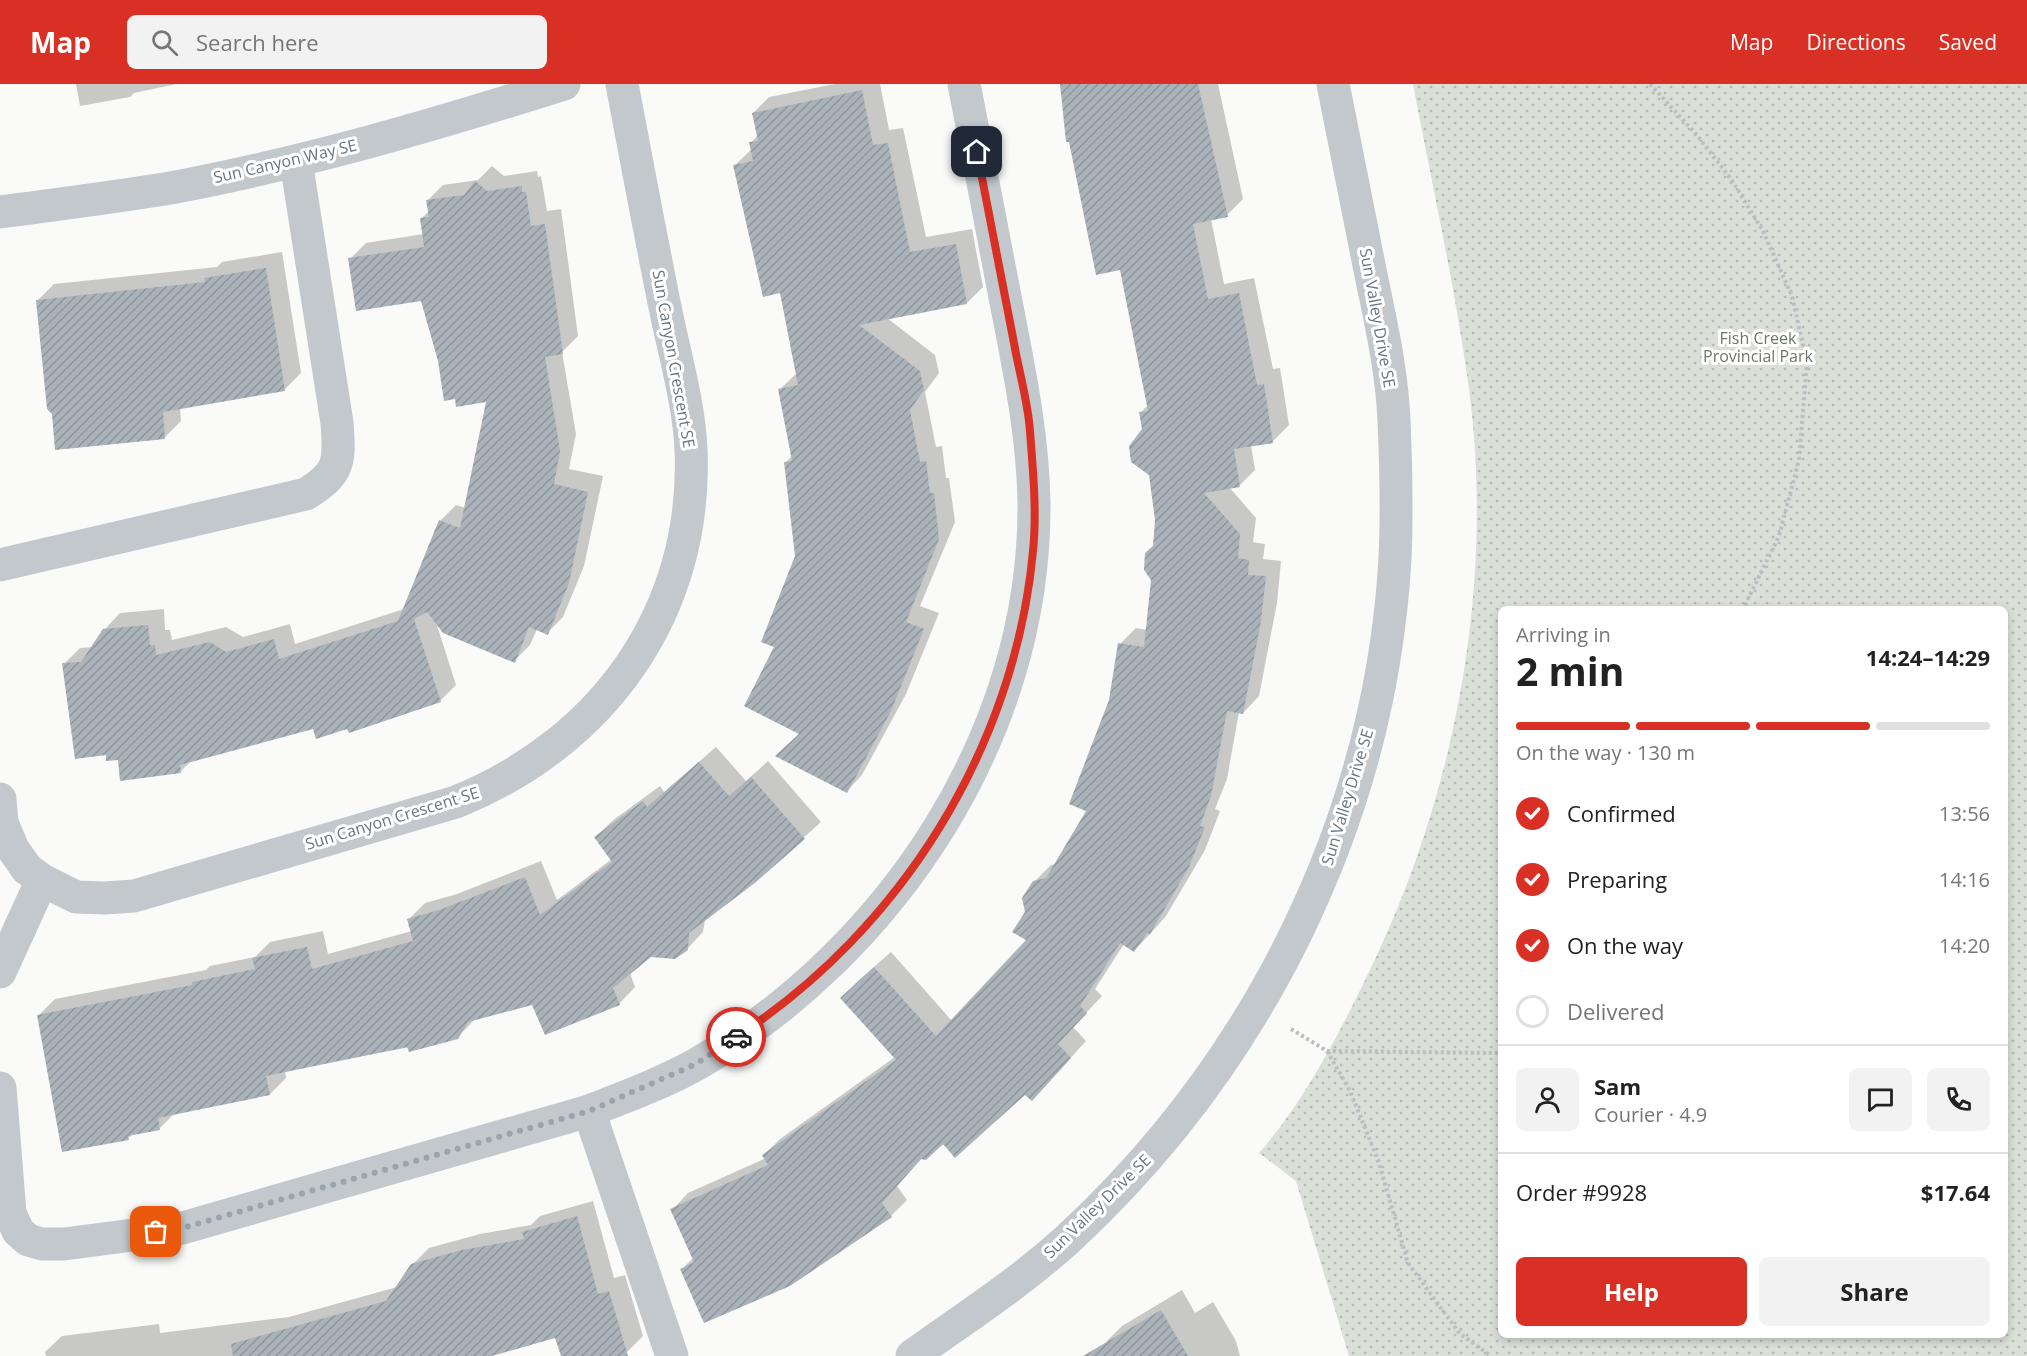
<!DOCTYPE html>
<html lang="en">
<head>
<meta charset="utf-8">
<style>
	body { margin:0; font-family:"Open Sans",sans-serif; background:#f2f2f2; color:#222; height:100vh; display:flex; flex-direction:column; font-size:22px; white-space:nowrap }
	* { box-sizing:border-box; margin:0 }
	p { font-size:20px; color:#767676 }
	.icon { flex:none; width:33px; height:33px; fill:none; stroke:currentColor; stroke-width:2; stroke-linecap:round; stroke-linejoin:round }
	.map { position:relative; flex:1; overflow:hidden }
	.panel { position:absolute; left:1498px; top:522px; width:510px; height:732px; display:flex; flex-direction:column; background:#fff; border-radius:9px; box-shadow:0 3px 9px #0003 }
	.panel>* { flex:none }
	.pin { position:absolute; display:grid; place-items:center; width:51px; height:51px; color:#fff; margin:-26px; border-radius:12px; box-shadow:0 3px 9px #0006 }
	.courier { position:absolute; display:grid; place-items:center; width:60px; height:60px; margin:-30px; border:4px solid #d93025; border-radius:50%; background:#fff; color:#222; box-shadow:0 2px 8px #0007 }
	.summary em { font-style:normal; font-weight:700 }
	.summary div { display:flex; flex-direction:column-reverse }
	.summary { display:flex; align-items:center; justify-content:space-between; height:102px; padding:0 18px }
	h1 { font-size:39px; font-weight:700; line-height:45px }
	.bar { display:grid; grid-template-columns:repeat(4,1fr); gap:9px 6px; align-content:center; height:72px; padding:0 18px }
	.bar i { height:8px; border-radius:4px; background:#e0e0e0 }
	.bar .selected { background:#d93025 }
	.bar p { grid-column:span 4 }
	.line { display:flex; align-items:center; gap:15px; padding:0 18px; border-top:2px solid #e0e0e0 }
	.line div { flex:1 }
	.round { display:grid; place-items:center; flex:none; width:63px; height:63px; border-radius:9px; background:#f2f2f2 }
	ol { padding:0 18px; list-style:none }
	li { display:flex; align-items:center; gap:18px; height:66px }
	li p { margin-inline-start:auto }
	li .icon { padding:6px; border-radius:50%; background:#d93025; color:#fff; stroke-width:4 }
	li:last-child { color:#767676 }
	li i { width:33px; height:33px; border:3px solid #e0e0e0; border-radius:50% }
	.cta { display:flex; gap:12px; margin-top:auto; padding:12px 18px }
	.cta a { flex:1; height:69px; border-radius:9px; background:#d93025; color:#fff; font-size:24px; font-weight:700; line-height:69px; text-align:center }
	.cta a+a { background:#f2f2f2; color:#222 }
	header { display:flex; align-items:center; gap:36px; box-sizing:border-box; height:84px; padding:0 30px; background:#d93025; color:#fff }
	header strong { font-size:28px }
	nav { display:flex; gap:33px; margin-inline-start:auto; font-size:21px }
	.search { width:420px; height:54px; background:#f2f2f2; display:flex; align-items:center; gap:15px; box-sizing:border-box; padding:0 21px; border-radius:9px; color:#767676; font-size:22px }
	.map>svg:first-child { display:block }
	.park { fill:url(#park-dots); fill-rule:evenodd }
	.shadow { fill:#0003 }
	.building { fill:url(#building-hatch) }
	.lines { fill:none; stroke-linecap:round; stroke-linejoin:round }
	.path { stroke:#bbbfc2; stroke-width:4; stroke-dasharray:3 3; stroke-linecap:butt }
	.minor { stroke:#c3c8cc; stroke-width:33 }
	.done { stroke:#99a4ac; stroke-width:6; stroke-dasharray:0 10.8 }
	.route { stroke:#d93025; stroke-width:8 }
	.labels { text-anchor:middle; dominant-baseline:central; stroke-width:6; stroke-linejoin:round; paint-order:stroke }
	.street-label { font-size:16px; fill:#657683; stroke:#fff }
	.park-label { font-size:16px; fill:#687a64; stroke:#fff }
</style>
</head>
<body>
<header>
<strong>Map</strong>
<div class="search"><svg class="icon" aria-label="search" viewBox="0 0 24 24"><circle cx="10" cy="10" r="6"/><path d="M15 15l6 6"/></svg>Search here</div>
<nav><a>Map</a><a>Directions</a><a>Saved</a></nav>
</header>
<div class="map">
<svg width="2027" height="1272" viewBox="0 0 2027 1272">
	<defs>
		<pattern id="park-dots" width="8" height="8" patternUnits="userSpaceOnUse" patternTransform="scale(1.5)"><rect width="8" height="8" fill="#dadfd7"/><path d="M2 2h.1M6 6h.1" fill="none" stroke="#b4b9b4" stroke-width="1.8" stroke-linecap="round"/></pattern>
		<pattern id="building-hatch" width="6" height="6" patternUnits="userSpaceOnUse" patternTransform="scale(1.5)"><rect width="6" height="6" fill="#aab3b9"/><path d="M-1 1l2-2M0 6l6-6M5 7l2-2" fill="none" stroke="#8e969c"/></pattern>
	</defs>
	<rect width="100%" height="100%" fill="#fafaf8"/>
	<path class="park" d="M 1413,0 L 2027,0 L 2027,1272 L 1349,1272 L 1296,1097 L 1259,1069 C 1307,1015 1347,935 1377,871 C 1458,697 1494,496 1469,305 C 1455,202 1432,101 1413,0 ZM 1502,525 L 2006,525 L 2006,1251 L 1502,1251 Z"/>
	<path class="shadow" d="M 76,0 L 177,0 L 134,9 L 130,13 L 80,22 Z
		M 835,0 L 880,0 L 889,46 L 903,44 L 926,153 L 972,145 L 983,203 L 967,219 L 887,234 L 935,271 L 939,289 L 925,308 L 936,363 L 942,362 L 946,394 L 949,394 L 955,438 L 920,522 L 939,529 L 906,610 L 862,691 L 847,707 L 777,671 L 800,649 L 776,563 L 797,472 L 785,379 L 792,372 L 780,305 L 797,289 L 781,207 L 734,82 L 752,65 L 751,59 L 758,51 L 753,29 L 769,13 Z
		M 1062,0 L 1218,0 L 1243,115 L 1227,131 L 1211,135 L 1224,200 L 1254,194 L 1273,285 L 1280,284 L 1289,341 L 1272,358 L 1251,361 L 1255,386 L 1239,402 L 1229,403 L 1256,434 L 1253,458 L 1265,460 L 1263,475 L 1281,477 L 1277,519 L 1259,612 L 1243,629 L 1239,628 L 1227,695 L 1215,725 L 1220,727 L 1205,766 L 1166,832 L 1150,850 L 1134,867 L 1124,860 L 1095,905 L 1102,912 L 1073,943 L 1086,957 L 1048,999 L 1025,1009 L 922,1074 L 897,1102 L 907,1116 L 891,1132 L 682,1185 L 694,1173 L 672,1126 L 688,1109 L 766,1074 L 764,1071 L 780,1055 L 895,973 L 842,914 L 858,897 L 891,868 L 952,937 L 1028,856 L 1026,828 L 1034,798 L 1051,781 L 1056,780 L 1088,726 L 1120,560 L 1136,544 L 1147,546 L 1157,436 L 1141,328 L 1148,321 L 1121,184 Z
		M 492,82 L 504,92 L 537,87 L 538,93 L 541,92 L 547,127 L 561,125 L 578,252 L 562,268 L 576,350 L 569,385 L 603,392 L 584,482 L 563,533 L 547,549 L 537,545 L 530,561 L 514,577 L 436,538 L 456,601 L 440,617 L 348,643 L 314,643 L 191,677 L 181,687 L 119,674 L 107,669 L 64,580 L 80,564 L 93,563 L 104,546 L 120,529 L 164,525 L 165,546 L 170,546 L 172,556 L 226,543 L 243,553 L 290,540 L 295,560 L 404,525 L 440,437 L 456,421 L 466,424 L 488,316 L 456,314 L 440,277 L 422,215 L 350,175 L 366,159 L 424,150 L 421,135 L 429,127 L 427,117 L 443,101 L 478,96 Z
		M 282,168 L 301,289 L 285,305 L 180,323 L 181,337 L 164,354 L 38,216 L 54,200 L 217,183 L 222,178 Z
		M 716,663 L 746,697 L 768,677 L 821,738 L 756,797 L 705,836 L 703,848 L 687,865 L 651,872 L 630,889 L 635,903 L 619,920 L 533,919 L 476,934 L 457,954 L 285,987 L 286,994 L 270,1010 L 175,1029 L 159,1045 L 133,1050 L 128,1054 L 39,931 L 55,915 L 206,886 L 210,882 L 255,873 L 270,858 L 323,847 L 328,870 L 412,847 L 409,835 L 425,819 L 457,810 L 541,777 L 557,816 L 612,775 L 596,753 L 612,737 L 660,702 L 664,708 Z
		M 593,1117 L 614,1194 L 625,1191 L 643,1252 L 627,1268 L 613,1272 L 562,1272 L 556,1252 L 487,1272 L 46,1272 L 45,1268 L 62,1252 L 159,1240 L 160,1249 L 289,1233 L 397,1203 L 412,1181 L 429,1164 L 480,1150 L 531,1141 L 540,1132 Z
		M 1182,1206 L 1195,1229 L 1213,1218 L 1236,1257 L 1240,1272 L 1108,1272 L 1102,1262 L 1122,1242 Z"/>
	<path class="building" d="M 1060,0 L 1198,0 L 1228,133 L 1193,140 L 1208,215 L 1239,209 L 1257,301 L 1264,300 L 1273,359 L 1234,365 L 1240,403 L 1204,409 L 1240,450 L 1238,474 L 1249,476 L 1248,491 L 1266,492 L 1261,537 L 1243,630 L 1227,627 L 1211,712 L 1200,742 L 1205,743 L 1189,783 L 1150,850 L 1147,849 L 1134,868 L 1120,859 L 1080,922 L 1087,929 L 1058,960 L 1071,974 L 1032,1017 L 1025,1011 L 955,1074 L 943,1060 L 926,1076 L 921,1075 L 882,1119 L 892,1133 L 790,1202 L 704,1239 L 680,1185 L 694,1178 L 670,1125 L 768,1081 L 762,1071 L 896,976 L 840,914 L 874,883 L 936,952 L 1026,856 L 1012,848 L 1025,828 L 1022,814 L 1033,797 L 1046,794 L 1086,727 L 1069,720 L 1109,616 L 1118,559 L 1144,563 L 1151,496 L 1144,486 L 1145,469 L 1153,462 L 1155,436 L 1149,391 L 1131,378 L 1129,362 L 1142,345 L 1139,328 L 1148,327 L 1120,186 L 1096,191 L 1069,58 L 1066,58 Z
		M 862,6 L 873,61 L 888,59 L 910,168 L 956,160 L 967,220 L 859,241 L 920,287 L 924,306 L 910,326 L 920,378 L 926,377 L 930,409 L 934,409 L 939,455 L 906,538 L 924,545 L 891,627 L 847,709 L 775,672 L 799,650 L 744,622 L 774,563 L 761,558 L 795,472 L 784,378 L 792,377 L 778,305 L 798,301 L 780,209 L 763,213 L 733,81 L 753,77 L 749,58 L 758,57 L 752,29 Z
		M 475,97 L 487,107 L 522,102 L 522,108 L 526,108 L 531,142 L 545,140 L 563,270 L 545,273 L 560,367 L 554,400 L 588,408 L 569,499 L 548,551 L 529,543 L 515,579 L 443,549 L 427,528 L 414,535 L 441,618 L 349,649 L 347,645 L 316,655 L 313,645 L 180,681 L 181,689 L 120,697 L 118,676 L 106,677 L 106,671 L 75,675 L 62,579 L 81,578 L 103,545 L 148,541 L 150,561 L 155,561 L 156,571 L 210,558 L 226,568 L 274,555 L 279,575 L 398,537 L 439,436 L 460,444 L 486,318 L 456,323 L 455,315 L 444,317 L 438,277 L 421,217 L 356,227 L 348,174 L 424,163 L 420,134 L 429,133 L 426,116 L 464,111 Z
		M 266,184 L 285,307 L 163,328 L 165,355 L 55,366 L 52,330 L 47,325 L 36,216 L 205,198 L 204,194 Z
		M 699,678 L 729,712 L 751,693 L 805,755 L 756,798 L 689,849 L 688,866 L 675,875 L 651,873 L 613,904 L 620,921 L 545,951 L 532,921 L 468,938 L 458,955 L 409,968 L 407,963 L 266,992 L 270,1011 L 158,1034 L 160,1046 L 128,1052 L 129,1056 L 62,1068 L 37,931 L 192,901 L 192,898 L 255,885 L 252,874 L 307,863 L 312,885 L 413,857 L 407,835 L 439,826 L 525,793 L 540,831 L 612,778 L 594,753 L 643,717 L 647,723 Z
		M 577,1132 L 598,1210 L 609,1207 L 628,1272 L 561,1272 L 555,1254 L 492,1272 L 233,1272 L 231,1260 L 386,1217 L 411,1180 L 462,1166 L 524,1155 L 522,1148 Z
		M 1161,1226 L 1188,1272 L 1083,1272 Z"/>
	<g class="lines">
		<path class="path" d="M 1650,0 L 1696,50 L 1731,95 L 1763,147 L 1792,212 L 1807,279 L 1799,376 L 1779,452 L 1743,525
			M 1291,945 L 1327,967 L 1502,969
			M 1327,967 L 1350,1007 L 1378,1076 L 1408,1179 L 1460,1250 L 1491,1272"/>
		<path class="minor" d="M 0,128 C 59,120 118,113 176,103 C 308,78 437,40 564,0
			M 0,481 L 306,410 C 340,389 340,378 337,339 L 296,77
			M 0,715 L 2,739 L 13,765 L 27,785 L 42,796 L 76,813 L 105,814 L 134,812 L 456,718 C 604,658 698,527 691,365 C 689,319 674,268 665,223 C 650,149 636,74 622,0
			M 0,888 L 42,796
			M 0,1004 L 10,1129 L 18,1147 L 28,1156 L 42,1160 L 64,1160 L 179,1145 L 589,1027 C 625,1013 663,999 697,980 C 892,866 1036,650 1034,419 C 1033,351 1019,285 1006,218 C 992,145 978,73 964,0
			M 589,1027 L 672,1272
			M 912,1272 C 965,1234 1021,1198 1069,1154 C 1259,978 1380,735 1395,475 C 1397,430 1396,382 1394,337 C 1392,286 1380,235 1370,186 C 1358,124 1345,62 1333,0"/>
	</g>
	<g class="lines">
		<path class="done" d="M 156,1148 L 179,1145 L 589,1027 L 696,980 L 736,953"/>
		<path class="route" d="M 736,953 C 901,846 1015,663 1033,467 C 1037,428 1033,387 1030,347 C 1028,318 1019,288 1014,259 C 1002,195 989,132 977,68"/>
	</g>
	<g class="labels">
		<g class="street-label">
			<text transform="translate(285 77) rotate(-13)">Sun Canyon Way SE</text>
			<text transform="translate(1378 234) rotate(80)">Sun Valley Drive SE</text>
			<text transform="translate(674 275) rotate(80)">Sun Canyon Crescent SE</text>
			<text transform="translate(1347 713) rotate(-73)">Sun Valley Drive SE</text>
			<text transform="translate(392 734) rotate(-17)">Sun Canyon Crescent SE</text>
			<text transform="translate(1097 1122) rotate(-44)">Sun Valley Drive SE</text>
		</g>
		<g class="park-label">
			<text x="1758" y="254">Fish Creek<tspan x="1758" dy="18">Provincial Park</tspan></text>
		</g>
	</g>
</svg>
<div class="pin" style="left:156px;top:1148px;background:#ea580c"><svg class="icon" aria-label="bag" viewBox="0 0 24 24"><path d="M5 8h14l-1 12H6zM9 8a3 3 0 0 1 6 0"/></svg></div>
<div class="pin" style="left:977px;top:68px;background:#1f2937"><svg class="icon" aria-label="home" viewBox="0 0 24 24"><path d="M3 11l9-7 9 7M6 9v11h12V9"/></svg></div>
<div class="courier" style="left:736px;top:953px"><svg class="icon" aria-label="car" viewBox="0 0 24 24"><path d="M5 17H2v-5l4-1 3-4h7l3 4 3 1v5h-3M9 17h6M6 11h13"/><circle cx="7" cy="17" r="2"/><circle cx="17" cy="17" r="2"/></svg></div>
<section class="panel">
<div class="summary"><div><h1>2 min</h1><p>Arriving in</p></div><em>14:24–14:29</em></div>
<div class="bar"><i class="selected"></i><i class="selected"></i><i class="selected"></i><i></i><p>On the way · 130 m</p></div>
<ol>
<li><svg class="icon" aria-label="check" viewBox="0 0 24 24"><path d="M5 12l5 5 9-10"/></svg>Confirmed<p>13:56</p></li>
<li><svg class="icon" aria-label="check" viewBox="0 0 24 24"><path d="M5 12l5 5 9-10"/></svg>Preparing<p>14:16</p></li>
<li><svg class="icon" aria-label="check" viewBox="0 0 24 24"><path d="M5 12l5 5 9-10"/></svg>On the way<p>14:20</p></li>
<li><i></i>Delivered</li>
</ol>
<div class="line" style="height:108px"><a class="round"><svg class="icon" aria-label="person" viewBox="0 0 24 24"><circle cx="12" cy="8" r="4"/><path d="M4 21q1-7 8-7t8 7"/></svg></a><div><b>Sam</b><p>Courier · 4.9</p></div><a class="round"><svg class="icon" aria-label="chat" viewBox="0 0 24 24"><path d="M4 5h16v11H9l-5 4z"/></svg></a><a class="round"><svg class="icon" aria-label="phone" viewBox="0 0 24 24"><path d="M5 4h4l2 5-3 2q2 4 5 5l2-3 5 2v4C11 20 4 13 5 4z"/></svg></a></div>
<div class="line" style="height:78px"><div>Order #9928</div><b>$17.64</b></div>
<div class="cta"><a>Help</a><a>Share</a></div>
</section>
</div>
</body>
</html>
